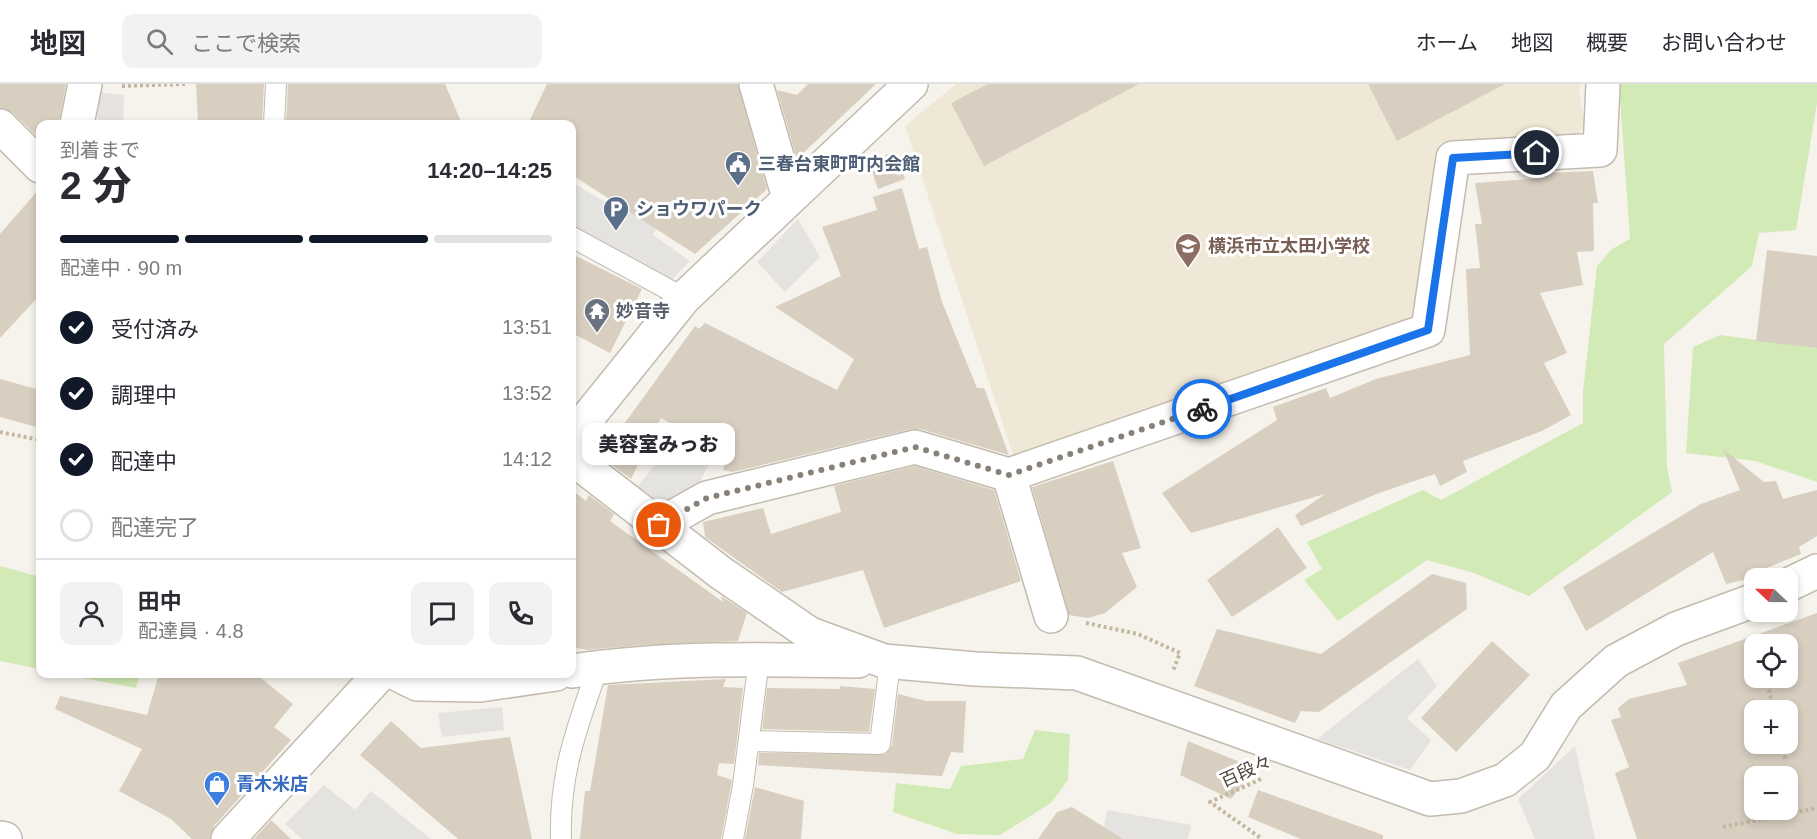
<!DOCTYPE html>
<html lang="ja">
<head>
<meta charset="utf-8">
<style>
	body { margin:0; font-family:Arial,"Noto Sans JP",sans-serif; background:#f2f2f3; color:#2b2b33; height:100vh; display:flex; flex-direction:column; font-size:22px; white-space:nowrap }
	* { box-sizing:border-box; margin:0 }
	p { font-size:20px; color:#7c7c81 }
	.icon { flex:none; width:33px; height:33px; fill:none; stroke:currentColor; stroke-width:2; stroke-linecap:round; stroke-linejoin:round }
	.map { position:relative; flex:1; overflow:hidden }
	.side { position:absolute; left:36px; top:36px; width:540px; height:558px; display:flex; flex-direction:column; background:#fff; border-radius:12px; box-shadow:0 3px 9px #0003 }
	.side>* { flex:none }
	.needle { width:39px; rotate:292deg }
	.buttons { position:absolute; left:1744px; top:484px; display:grid; gap:12px }
	.buttons a { display:grid; place-items:center; width:54px; height:54px; border-radius:12px; background:#fff; box-shadow:0 3px 9px #0003; font-size:30px }
	.pin { position:absolute; display:grid; place-items:center; width:51px; height:51px; color:#fff; margin:-26px; border:3px solid #fff; border-radius:50%; box-shadow:0 2px 6px #0007 }
	.courier { position:absolute; display:grid; place-items:center; width:60px; height:60px; margin:-30px; border:4px solid #1a73e8; border-radius:50%; background:#fff; color:#222; box-shadow:0 2px 8px #0007 }
	.bubble { position:absolute; height:42px; border-radius:12px; background:#fff; box-shadow:0 3px 9px #0003; font-size:20px; font-weight:800; line-height:42px; text-align:center }
	.head em { font-style:normal; font-weight:800 }
	.head div { display:flex; flex-direction:column-reverse }
	.head { display:flex; align-items:center; justify-content:space-between; height:102px; padding:0 24px }
	h1 { font-size:39px; font-weight:800; line-height:45px }
	.bar { display:grid; grid-template-columns:repeat(4,1fr); gap:9px 6px; align-content:center; height:72px; padding:0 24px }
	.bar i { height:8px; border-radius:4px; background:#e1e1e2 }
	.bar .on { background:#111827 }
	.bar p { grid-column:span 4 }
	.line { display:flex; align-items:center; gap:15px; padding:0 24px; border-top:2px solid #e1e1e2 }
	.line div { flex:1 }
	.round { display:grid; place-items:center; flex:none; width:63px; height:63px; border-radius:12px; background:#f2f2f3 }
	ol { padding:0 24px; list-style:none }
	li { display:flex; align-items:center; gap:18px; height:66px }
	li p { margin-inline-start:auto }
	li .icon { padding:6px; border-radius:50%; background:#111827; color:#fff; stroke-width:4 }
	li:last-child { color:#7c7c81 }
	li i { width:33px; height:33px; border:3px solid #e1e1e2; border-radius:50% }
	header { display:flex; align-items:center; gap:36px; box-sizing:border-box; height:84px; padding:0 30px; background:#fff; border-bottom:2px solid #e1e1e2 }
	header strong { font-size:28px }
	nav { display:flex; gap:33px; margin-inline-start:auto; font-size:21px }
	.search { width:420px; height:54px; background:#f2f2f3; display:flex; align-items:center; gap:15px; box-sizing:border-box; padding:0 21px; border-radius:12px; color:#7c7c81; font-size:22px }
	.map>svg:first-child { display:block }
	.education { fill:#efe8d6 }
	.green { fill:#d2eab5 }
	.parking { fill:#e5e3e0 }
	.building { fill:#d8cfc1; fill-rule:evenodd }
	.lines { fill:none; stroke-linecap:round; stroke-linejoin:round }
	.lane-casing { stroke:#c2bbae; stroke-width:22 }
	.street-casing { stroke:#c2bbae; stroke-width:36 }
	.path { stroke:#c4b79f; stroke-width:4; stroke-dasharray:3 3; stroke-linecap:butt }
	.lane { stroke:#fff; stroke-width:20 }
	.street { stroke:#fff; stroke-width:33 }
	.done { stroke:#878178; stroke-width:6; stroke-dasharray:0 10.8 }
	.route { stroke:#1a73e8; stroke-width:8 }
	.labels { text-anchor:middle; dominant-baseline:central; stroke-width:6; stroke-linejoin:round; paint-order:stroke }
	.service-label { font-size:18px; font-weight:bold; fill:#4e5e75; stroke:#fff; text-anchor:start }
	.education-label { font-size:18px; font-weight:bold; fill:#785e54; stroke:#fff; text-anchor:start }
	.worship-label { font-size:18px; font-weight:bold; fill:#5b616d; stroke:#fff; text-anchor:start }
	.street-label { font-size:18px; fill:#4b4439; stroke:#fff }
	.shop-label { font-size:18px; font-weight:bold; fill:#366cbe; stroke:#fff; text-anchor:start }
</style>
</head>
<body>
<header>
<strong>地図</strong>
<div class="search"><svg class="icon" aria-label="search" viewBox="0 0 24 24"><circle cx="10" cy="10" r="6"/><path d="M15 15l6 6"/></svg>ここで検索</div>
<nav><a>ホーム</a><a>地図</a><a>概要</a><a>お問い合わせ</a></nav>
</header>
<div class="map">
<svg width="1817" height="755" viewBox="0 0 1817 755">
	<rect width="100%" height="100%" fill="#f6f3ec"/>
	<path class="education" d="M 956,0 L 1582,0 L 1579,4 L 1584,42 L 1574,55 L 1440,59 L 1435,132 L 1414,238 L 1015,377 L 905,42 Z"/>
	<path class="green" d="M 1619,0 L 1817,0 L 1817,19 L 1796,146 L 1759,149 L 1752,182 L 1664,260 L 1667,383 L 1672,408 L 1529,512 L 1474,489 L 1427,476 L 1338,537 L 1304,496 L 1322,485 L 1307,458 L 1423,406 L 1441,416 L 1583,339 L 1583,308 L 1597,182 L 1612,165 L 1630,155 Z
		M 1720,251 L 1817,264 L 1817,398 L 1755,377 L 1686,369 L 1693,263 Z
		M 0,482 L 40,493 L 40,585 L 0,577 Z
		M 61,590 L 140,590 L 136,604 Z
		M 1035,646 L 1070,650 L 1068,696 L 1051,719 L 1000,751 L 957,750 L 893,728 L 896,699 L 950,705 L 961,682 L 1023,675 Z"/>
	<path class="parking" d="M 98,8 L 124,11 L 123,40 L 98,40 Z
		M 572,98 L 620,127 L 643,98 L 669,119 L 653,151 L 690,177 L 670,197 L 572,145 Z
		M 798,135 L 820,173 L 785,208 L 757,178 Z
		M 676,354 L 713,372 L 694,409 L 662,419 L 637,403 Z
		M 1418,575 L 1437,602 L 1407,634 L 1431,656 L 1410,686 L 1317,655 Z
		M 502,623 L 504,646 L 442,653 L 438,629 Z
		M 1575,662 L 1595,755 L 1535,755 L 1518,715 Z
		M 324,701 L 355,726 L 371,707 L 431,755 L 302,755 L 285,740 Z
		M 1107,726 L 1191,741 L 1188,755 L 1102,755 Z"/>
	<path class="building" d="M 0,0 L 66,0 L 59,38 L 56,40 L 40,40 L 40,55 L 13,29 L 0,24 Z
		M 196,0 L 264,0 L 262,40 L 198,40 Z
		M 288,0 L 445,0 L 462,40 L 286,40 Z
		M 547,0 L 738,0 L 767,105 L 695,170 L 572,91 L 572,40 L 528,40 Z
		M 808,0 L 876,0 L 797,75 L 777,6 L 797,11 Z
		M 988,0 L 1139,0 L 984,82 L 951,19 Z
		M 1368,0 L 1505,0 L 1397,57 Z
		M 896,68 L 905,95 L 878,105 L 868,76 Z
		M 1593,87 L 1598,119 L 1593,119 L 1594,167 L 1577,168 L 1583,201 L 1540,209 L 1567,269 L 1544,279 L 1571,331 L 1542,347 L 1463,377 L 1467,388 L 1440,402 L 1435,390 L 1379,409 L 1301,442 L 1295,431 L 1325,410 L 1191,449 L 1162,409 L 1277,336 L 1273,323 L 1326,304 L 1330,314 L 1376,295 L 1470,271 L 1466,185 L 1480,184 L 1475,140 L 1482,140 L 1475,99 L 1545,94 L 1545,89 Z
		M 40,104 L 40,211 L 0,254 L 0,150 Z
		M 902,104 L 919,165 L 927,163 L 942,218 L 977,304 L 984,304 L 1009,371 L 920,345 L 911,345 L 733,388 L 723,386 L 727,373 L 661,334 L 631,395 L 605,376 L 614,354 L 695,242 L 699,245 L 705,239 L 837,306 L 854,275 L 775,223 L 841,192 L 822,143 L 877,126 L 873,113 Z
		M 1767,166 L 1817,172 L 1817,264 L 1756,257 Z
		M 572,170 L 642,205 L 610,269 L 572,249 Z
		M 0,295 L 40,306 L 40,344 L 0,333 Z
		M 1723,365 L 1764,398 L 1776,397 L 1783,415 L 1817,406 L 1817,452 L 1799,463 L 1801,470 L 1759,487 L 1761,492 L 1726,500 L 1713,468 L 1586,547 L 1563,503 L 1701,420 L 1740,406 Z
		M 1113,377 L 1141,464 L 1122,469 L 1137,503 L 1105,529 L 1088,534 L 1069,531 L 1032,403 Z
		M 915,382 L 994,406 L 1021,497 L 884,544 L 863,486 L 782,508 L 705,453 L 703,438 L 763,424 L 771,450 L 841,428 L 834,402 Z
		M 572,406 L 586,417 L 589,411 L 614,430 L 610,437 L 723,518 L 721,512 L 747,529 L 738,557 L 642,561 L 587,566 L 572,563 Z
		M 1278,443 L 1307,484 L 1232,533 L 1207,496 Z
		M 1432,490 L 1466,499 L 1467,525 L 1319,628 L 1301,627 L 1295,639 L 1194,602 L 1217,545 L 1321,570 Z
		M 1817,529 L 1817,755 L 1637,755 L 1615,689 L 1629,683 L 1611,636 L 1621,633 L 1618,624 L 1629,615 L 1687,601 L 1678,579 ZM 1755,561 L 1788,561 L 1788,594 L 1755,594 ZM 1755,627 L 1788,627 L 1788,660 L 1755,660 ZM 1755,693 L 1788,693 L 1788,726 L 1755,726 Z
		M 1492,557 L 1530,591 L 1456,668 L 1421,634 Z
		M 159,590 L 256,590 L 293,620 L 274,643 L 291,656 L 214,742 L 210,755 L 192,755 L 171,735 L 119,707 L 142,665 L 55,625 L 60,612 L 147,631 Z
		M 726,595 L 723,603 L 743,604 L 734,680 L 719,679 L 717,691 L 732,696 L 721,755 L 580,755 L 585,707 L 590,707 L 608,601 Z
		M 840,602 L 875,605 L 869,648 L 762,645 L 767,604 L 840,605 Z
		M 898,610 L 926,617 L 966,617 L 963,669 L 951,668 L 942,692 L 758,681 L 759,669 L 886,670 L 892,661 Z
		M 391,637 L 421,664 L 510,653 L 532,755 L 458,755 L 360,671 Z
		M 1188,657 L 1255,684 L 1231,715 L 1180,691 Z
		M 755,703 L 804,717 L 801,755 L 745,755 Z
		M 1258,706 L 1383,751 L 1383,755 L 1301,755 L 1248,733 Z
		M 1072,723 L 1123,755 L 1038,755 L 1057,728 Z
		M 271,736 L 291,755 L 254,755 Z"/>
	<g class="lines">
		<g class="lane-casing">
			<path id="lane" d="M 274,40 L 276,0
				M 572,153 L 684,214
				M 749,657 L 880,660 L 890,578
				M 561,755 C 559,690 577,643 598,583
				M 733,755 L 743,701 L 759,575"/>
		</g>
		<g class="street-casing">
			<path id="street" d="M 756,0 L 789,114
				M 77,40 L 85,0
				M 0,42 L 40,82
				M 572,353 L 684,214 L 911,0
				M 572,374 L 721,489 L 810,550 L 884,577 L 975,585 L 1077,589 L 1430,715 L 1461,712 L 1505,696 L 1535,672 L 1566,622 L 1616,577 L 1676,545 L 1755,516
				M 1009,391 L 1051,532
				M 659,441 L 707,414 L 915,363 L 1009,391 L 1428,246 L 1453,74 L 1600,66 L 1603,0
				M 1788,501 L 1817,487
				M 572,587 C 666,573 762,575 858,577
				M 397,590 L 417,600 L 480,601 L 556,590
				M 0,754 L 5,755
				M 228,755 L 380,590"/>
		</g>
		<path class="path" d="M 122,2 L 186,0
			M 0,348 L 40,356
			M 1086,539 L 1138,550 L 1180,569 L 1173,587
			M 1766,594 L 1774,627
			M 1782,660 L 1786,678
			M 1261,695 L 1210,718 L 1262,755
			M 1723,743 L 1817,724"/>
		<use href="#lane" class="lane"/>
		<use href="#street" class="street"/>
	</g>
	<g class="lines">
		<path class="done" d="M 659,441 L 707,414 L 915,363 L 1009,391 L 1202,325"/>
		<path class="route" d="M 1202,325 L 1428,246 L 1453,74 L 1537,69"/>
	</g>
	<defs>
		<g id="civic-pin" transform="scale(1.35)"><path d="M0 17L-7.5 6A9.5 9.5 0 1 1 7.5 6Z" fill="#5c6f8a" stroke="#fff"/><path d="M-.6-6.5H3V-4.5H.6V-3L4-1V1h2V6H-6V1h2V-1L-.6-3ZM-1.2 2.5V6h2.4V2.5Z" fill="#fff"/></g>
		<g id="parking-pin" transform="scale(1.35)"><path d="M0 17L-7.5 6A9.5 9.5 0 1 1 7.5 6Z" fill="#5c6f8a" stroke="#fff"/><path d="M-3.5-5.5H1a3.5 3.5 0 0 1 0 7H-1V5.5H-3.5ZM-1-3.4V-.6H.8a1.4 1.4 0 0 0 0-2.8Z" fill="#fff"/></g>
		<g id="school-pin" transform="scale(1.35)"><path d="M0 17L-7.5 6A9.5 9.5 0 1 1 7.5 6Z" fill="#8d6e63" stroke="#fff"/><path d="M0-5L7-2L0 1L-7-2ZM-4 1L0 2.5L4 1V4Q0 6-4 4Z" fill="#fff"/></g>
		<g id="temple-pin" transform="scale(1.35)"><path d="M0 17L-7.5 6A9.5 9.5 0 1 1 7.5 6Z" fill="#6b7280" stroke="#fff"/><path d="M0-6L5-2H3V0L6.5 2.5H4V6H1.5V3h-3V6H-4V2.5H-6.5L-3 0V-2H-5Z" fill="#fff"/></g>
		<g id="shop-pin" transform="scale(1.35)"><path d="M0 17L-7.5 6A9.5 9.5 0 1 1 7.5 6Z" fill="#3f7fe0" stroke="#fff"/><path d="M-5-2.5h2.3a2.7 3.5 0 0 1 5.4 0H5L5.5 6h-11ZM-1.5-2.5h3a1.5 2.3 0 0 0-3 0Z" fill="#fff"/></g>
	</defs>
	<g fill-rule="evenodd">
		<use href="#civic-pin" x="738" y="80"/>
		<use href="#parking-pin" x="616" y="125"/>
		<use href="#school-pin" x="1188" y="162"/>
		<use href="#temple-pin" x="597" y="227"/>
		<use href="#shop-pin" x="217" y="700"/>
	</g>
	<g class="labels">
		<g class="service-label">
			<text x="758" y="80">三春台東町町内会館</text>
			<text x="636" y="125">ショウワパーク</text>
		</g>
		<g class="education-label">
			<text x="1208" y="162">横浜市立太田小学校</text>
		</g>
		<g class="worship-label">
			<text x="616" y="227">妙音寺</text>
		</g>
		<g class="street-label">
			<text transform="translate(1246 687) rotate(-24)">百段々</text>
		</g>
		<g class="shop-label">
			<text x="236" y="700">青木米店</text>
		</g>
	</g>
</svg>
<div class="buttons">
<a><svg class="needle" viewBox="-14 -14 28 28"><path d="M0-13l5 13h-10z" fill="#e53935"/><path d="M0 13l5-13h-10z" fill="#7c7c81"/></svg></a>
<a><svg class="icon" aria-label="locate" viewBox="0 0 24 24"><circle cx="12" cy="12" r="6"/><path d="M12 2v4M12 18v4M2 12h4M18 12h4"/></svg></a>
<a>+</a>
<a>−</a>
</div>
<div class="pin" style="left:659px;top:441px;background:#ea580c"><svg class="icon" aria-label="bag" viewBox="0 0 24 24"><path d="M5 8h14l-1 12H6zM9 8a3 3 0 0 1 6 0"/></svg></div>
<div class="pin" style="left:1537px;top:69px;background:#1f2937"><svg class="icon" aria-label="home" viewBox="0 0 24 24"><path d="M3 11l9-7 9 7M6 9v11h12V9"/></svg></div>
<div class="courier" style="left:1202px;top:325px"><svg class="icon" aria-label="bike" viewBox="0 0 24 24"><circle cx="6" cy="16" r="4"/><circle cx="18" cy="16" r="4"/><path d="M6 16l4-8h5l3 8M10 8l3 8H6M13 5h3"/></svg></div>
<div class="bubble" style="left:582px;top:339px;width:153px">美容室みっお</div>
<section class="side">
<div class="head"><div><h1>2 分</h1><p>到着まで</p></div><em>14:20–14:25</em></div>
<div class="bar"><i class="on"></i><i class="on"></i><i class="on"></i><i></i><p>配達中 · 90 m</p></div>
<ol>
<li><svg class="icon" aria-label="check" viewBox="0 0 24 24"><path d="M5 12l5 5 9-10"/></svg>受付済み<p>13:51</p></li>
<li><svg class="icon" aria-label="check" viewBox="0 0 24 24"><path d="M5 12l5 5 9-10"/></svg>調理中<p>13:52</p></li>
<li><svg class="icon" aria-label="check" viewBox="0 0 24 24"><path d="M5 12l5 5 9-10"/></svg>配達中<p>14:12</p></li>
<li><i></i>配達完了</li>
</ol>
<div class="line" style="height:108px"><a class="round"><svg class="icon" aria-label="person" viewBox="0 0 24 24"><circle cx="12" cy="8" r="4"/><path d="M4 21q1-7 8-7t8 7"/></svg></a><div><b>田中</b><p>配達員 · 4.8</p></div><a class="round"><svg class="icon" aria-label="chat" viewBox="0 0 24 24"><path d="M4 5h16v11H9l-5 4z"/></svg></a><a class="round"><svg class="icon" aria-label="phone" viewBox="0 0 24 24"><path d="M5 4h4l2 5-3 2q2 4 5 5l2-3 5 2v4C11 20 4 13 5 4z"/></svg></a></div>
</section>
</div>
</body>
</html>
